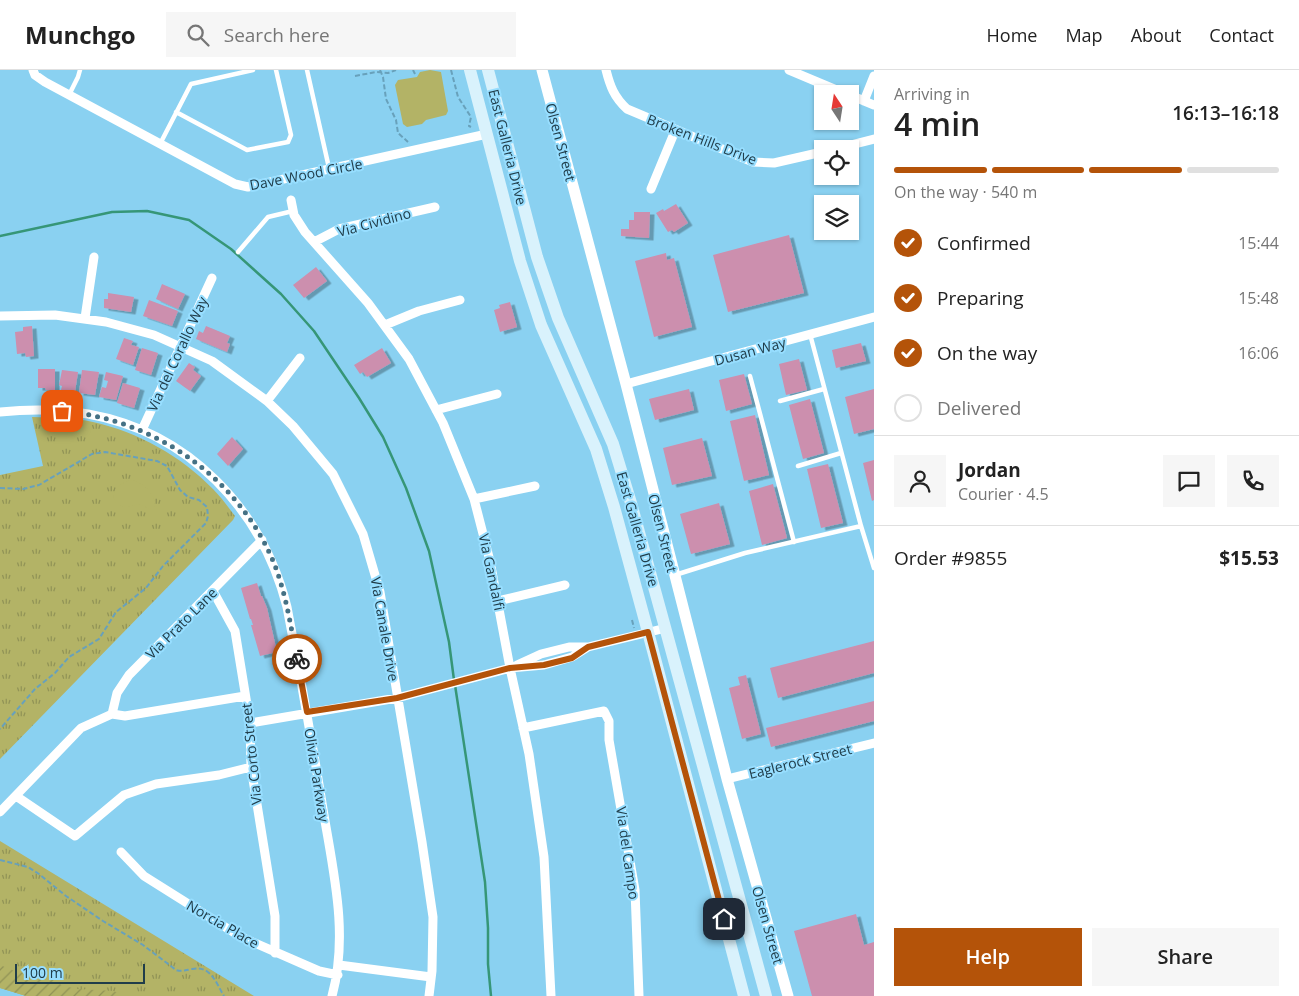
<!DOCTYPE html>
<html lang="en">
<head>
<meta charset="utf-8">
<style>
	body { margin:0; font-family:"Open Sans",sans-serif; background:#f6f6f6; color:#222; height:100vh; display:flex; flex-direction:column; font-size:19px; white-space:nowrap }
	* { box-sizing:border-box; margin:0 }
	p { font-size:16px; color:#767676 }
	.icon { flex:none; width:28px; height:28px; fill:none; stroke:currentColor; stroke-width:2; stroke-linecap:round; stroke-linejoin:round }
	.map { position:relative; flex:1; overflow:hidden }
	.details { display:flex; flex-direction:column; background:#fff; width:425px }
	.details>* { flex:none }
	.needle { width:32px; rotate:348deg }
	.controls { position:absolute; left:814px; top:15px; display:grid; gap:10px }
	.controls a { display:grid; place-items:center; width:45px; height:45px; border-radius:0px; background:#fff; box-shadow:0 1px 4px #0004; font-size:25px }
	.scale { position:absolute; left:15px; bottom:12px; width:130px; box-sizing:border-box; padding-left:5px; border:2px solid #203d4a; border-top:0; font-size:14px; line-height:18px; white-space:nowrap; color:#203d4a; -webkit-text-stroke:4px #97deff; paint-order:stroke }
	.pin { position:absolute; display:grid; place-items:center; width:42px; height:42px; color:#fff; margin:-21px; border-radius:10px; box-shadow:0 2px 8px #0006 }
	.courier { position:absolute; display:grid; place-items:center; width:50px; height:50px; margin:-25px; border:4px solid #b45309; border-radius:50%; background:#fff; color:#222; box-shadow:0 1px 6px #0007 }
	.headline em { font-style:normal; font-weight:600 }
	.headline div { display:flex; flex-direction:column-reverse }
	.headline { display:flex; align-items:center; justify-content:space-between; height:85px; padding:0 20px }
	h1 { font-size:32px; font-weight:600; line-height:38px }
	.bar { display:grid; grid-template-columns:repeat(4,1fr); gap:8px 5px; align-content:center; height:60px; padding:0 20px }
	.bar i { height:6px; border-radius:4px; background:#e0e0e0 }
	.bar .active { background:#b45309 }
	.bar p { grid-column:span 4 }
	.line { display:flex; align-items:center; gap:12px; padding:0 20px; border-top:1px solid #e0e0e0 }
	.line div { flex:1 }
	.round { display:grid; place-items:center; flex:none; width:52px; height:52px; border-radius:0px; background:#f6f6f6 }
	ol { padding:0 20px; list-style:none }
	li { display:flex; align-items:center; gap:15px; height:55px }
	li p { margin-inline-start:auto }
	li .icon { padding:5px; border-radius:50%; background:#b45309; color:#fff; stroke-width:4 }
	li:last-child { color:#767676 }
	li i { width:28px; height:28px; border:2px solid #e0e0e0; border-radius:50% }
	.button { display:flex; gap:10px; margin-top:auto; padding:10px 20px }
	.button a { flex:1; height:58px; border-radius:0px; background:#b45309; color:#fff; font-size:20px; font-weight:600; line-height:58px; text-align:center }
	.button a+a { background:#f6f6f6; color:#222 }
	header { display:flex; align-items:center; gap:30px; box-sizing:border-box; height:70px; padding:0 25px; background:#fff; border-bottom:1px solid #e0e0e0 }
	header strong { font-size:24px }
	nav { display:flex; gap:28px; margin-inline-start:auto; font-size:18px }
	.search { width:350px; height:45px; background:#f6f6f6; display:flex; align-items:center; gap:12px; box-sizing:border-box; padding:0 18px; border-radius:0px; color:#767676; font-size:19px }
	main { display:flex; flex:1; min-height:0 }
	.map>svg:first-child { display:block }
	.grass { fill:url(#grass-tufts) }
	.garden { fill:url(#garden-furrows) }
	.pitch { fill:#b3b366 }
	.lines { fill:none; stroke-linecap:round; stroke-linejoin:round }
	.stream { stroke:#369677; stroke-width:2.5 }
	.building { fill:#cc8fae; filter:url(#shadow) }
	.path { stroke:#68a1bb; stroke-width:2; stroke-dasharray:5 2.5; stroke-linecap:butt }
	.service { stroke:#fff; stroke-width:4.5 }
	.minor { stroke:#fff; stroke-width:9 }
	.tertiary { stroke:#fff; stroke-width:11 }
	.secondary { stroke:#d9f2fc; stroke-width:12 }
	.done { stroke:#457184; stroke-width:5; stroke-dasharray:0 9 }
	.route { stroke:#b45309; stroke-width:6 }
	.labels { text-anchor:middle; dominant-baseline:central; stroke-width:4; stroke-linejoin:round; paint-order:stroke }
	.street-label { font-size:14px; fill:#203d4a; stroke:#97deff }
</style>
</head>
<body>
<header>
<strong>Munchgo</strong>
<div class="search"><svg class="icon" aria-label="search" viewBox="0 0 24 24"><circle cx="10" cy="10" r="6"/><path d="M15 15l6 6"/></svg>Search here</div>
<nav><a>Home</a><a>Map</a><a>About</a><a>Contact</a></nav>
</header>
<main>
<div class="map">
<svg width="874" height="926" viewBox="0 0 874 926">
	<defs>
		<pattern id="grass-tufts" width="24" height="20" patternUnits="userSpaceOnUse" patternTransform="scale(1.25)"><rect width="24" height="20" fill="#b3b366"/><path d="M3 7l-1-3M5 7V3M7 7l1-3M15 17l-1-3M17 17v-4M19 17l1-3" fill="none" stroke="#919356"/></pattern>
		<pattern id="garden-furrows" width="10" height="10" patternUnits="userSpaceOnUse" patternTransform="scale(1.25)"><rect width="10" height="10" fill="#b3b366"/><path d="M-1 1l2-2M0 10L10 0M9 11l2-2" fill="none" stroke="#919356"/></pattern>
		<filter id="shadow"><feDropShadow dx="4.5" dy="2.5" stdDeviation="0" flood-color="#0004"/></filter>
	</defs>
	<rect width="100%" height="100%" fill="#8ad1f1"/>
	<path class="grass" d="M 32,347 C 52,348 74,347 93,352 C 138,362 181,386 213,419 C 221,427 228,437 235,446 L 233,450 L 0,689 L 0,405 L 43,396 Z
		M 0,771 L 254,926 L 26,926 L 0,918 Z"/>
	<path class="garden" d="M 0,895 L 17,902 L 44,904 L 63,916 L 78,919 L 114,921 L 123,926 L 26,926 L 0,918 Z"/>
	<path class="pitch" d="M 430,0 L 441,2 L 448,41 L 446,45 L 426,50 L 422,54 L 407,57 L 403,54 L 395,15 L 398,10 L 417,7 L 420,2 Z
		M 133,410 C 145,415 155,423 155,437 L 153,439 C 148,439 146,437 142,435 C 134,433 126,440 118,434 C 106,425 120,411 133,410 Z"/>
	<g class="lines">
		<path class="stream" d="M 0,166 L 112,142 L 147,141 L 189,150 L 231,179 L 281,224 L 314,261 L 359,328 L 383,367 L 406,418 L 429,481 L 449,572 L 454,610
			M 455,615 L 485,812 L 488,858 L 488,894 L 491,926"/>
	</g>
	<path class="building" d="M 676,134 L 688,153 L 674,162 L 672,160 L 668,162 L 656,143 L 663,139 L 664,141 Z
		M 634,142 L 650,142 L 649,168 L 621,166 L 621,159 L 629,159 L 629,150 L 634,150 Z
		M 789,165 L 804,223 L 728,242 L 713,185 Z
		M 666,183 L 667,190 L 674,188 L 692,257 L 654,267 L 635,191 Z
		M 316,197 L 327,211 L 304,228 L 293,215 Z
		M 162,214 L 185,224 L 178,239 L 156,229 Z
		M 108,223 L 134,227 L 131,242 L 104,238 L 104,229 L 108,229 Z
		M 149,230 L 178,241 L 172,256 L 143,246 Z
		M 510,232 L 517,257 L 500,262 L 494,240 L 500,238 L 499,235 Z
		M 32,256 L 34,286 L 26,287 L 25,283 L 17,284 L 15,262 L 23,261 L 23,257 Z
		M 206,256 L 230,266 L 227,273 L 230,274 L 227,282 L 196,269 L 199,261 L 203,263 Z
		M 124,268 L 133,271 L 131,275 L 139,277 L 133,295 L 116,289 Z
		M 861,273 L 866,291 L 836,298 L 832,280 Z
		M 142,278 L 158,283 L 151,305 L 135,300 Z
		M 382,278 L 391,293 L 367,307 L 363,302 L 360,304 L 354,295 Z
		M 799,289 L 807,320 L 786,325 L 779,294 Z
		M 189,293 L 195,297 L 193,300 L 201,306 L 190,321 L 176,311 Z
		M 38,299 L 55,299 L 55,320 L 46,320 L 45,318 L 38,318 Z
		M 62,300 L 78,302 L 75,322 L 61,320 L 62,316 L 59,315 Z
		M 82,300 L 99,302 L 95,325 L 79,323 Z
		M 106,302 L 123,306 L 116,330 L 99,327 L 102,317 L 106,318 L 108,311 L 104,310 Z
		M 744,304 L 752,334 L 726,341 L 719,310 Z
		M 123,313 L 140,318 L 134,338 L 117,333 Z
		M 689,319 L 694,340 L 655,350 L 649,329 Z
		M 874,319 L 874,359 L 854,364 L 845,327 Z
		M 810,329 L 824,383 L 803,389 L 789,335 Z
		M 755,345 L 769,405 L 744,411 L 730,351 Z
		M 232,367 L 243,379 L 228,396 L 217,384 Z
		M 702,368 L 712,406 L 672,415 L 663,378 Z
		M 874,390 L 874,430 L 872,431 L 863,393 Z
		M 828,394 L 843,453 L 821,458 L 807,399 Z
		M 773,414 L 787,468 L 762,475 L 749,421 Z
		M 719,433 L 730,474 L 691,484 L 680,444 Z
		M 257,513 L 261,526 L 262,526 L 267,538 L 277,582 L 260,586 L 251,555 L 253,555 L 251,549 L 250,549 L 241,518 Z
		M 874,571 L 874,603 L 778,628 L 770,598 Z
		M 746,605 L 761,664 L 742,669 L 729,618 L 740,615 L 738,607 Z
		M 874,631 L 874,651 L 771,677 L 766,658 Z
		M 856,844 L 864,875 L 874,872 L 874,926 L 812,926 L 794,861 Z"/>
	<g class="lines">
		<path class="path" d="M 380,0 L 383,7 L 386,29 L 396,50 L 398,63 L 408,72
			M 413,0 L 415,4
			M 451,0 L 458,27 L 471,47 L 469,56 L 471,57
			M 355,6 L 376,2 L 388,3 L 396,0
			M 0,418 L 23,419 L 39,415 L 92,384 L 105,382 L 157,391 L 167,396 L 180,420 L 188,427 L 199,430 L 207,437 L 208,446 L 206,453 L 163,496 L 146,518 L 116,542 L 99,569 L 69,587 L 55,603 L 35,619 L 0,659
			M 632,550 L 634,558
			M 0,790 L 28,797 L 39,804 L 66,826 L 103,851 L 143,875 L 176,900 C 182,902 186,900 192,899 C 211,895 216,913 224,926"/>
		<path class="service" d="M 307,0 L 329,98
			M 69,25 L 78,7 L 80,0
			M 176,42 L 247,80 L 288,72 L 291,65 L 276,0
			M 160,74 L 191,14 L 253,0
			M 238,182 L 268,147 L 293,141
			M 810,264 L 861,456 L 874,498
			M 750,306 L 794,472
			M 780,331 L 824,319
			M 798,396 L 841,383
			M 675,505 L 745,483 L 861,456"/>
		<path class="minor" d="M 33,0 L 35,5 L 45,12 L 235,114 L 248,117 L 487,64
			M 606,0 C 610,16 614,27 627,39 L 753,92 L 774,93 L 822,82
			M 789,0 L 846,24
			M 850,25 L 874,35
			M 864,31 L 874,6
			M 835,79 L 874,69
			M 651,119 L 675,61
			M 291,130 L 294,145 L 305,162 L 368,233 L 409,289 L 443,353 L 474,429 L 490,491 L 510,598 L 529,684 L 544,787 L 551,926
			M 314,172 L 339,159 L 435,137
			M 0,246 L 55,245 L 106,252 L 154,265 L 212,291 L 267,331 L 293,356 L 333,404 L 363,464 L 380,522 L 422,772 L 433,847 L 432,901 L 429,926
			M 85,248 L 94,187
			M 385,255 L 419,241 L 460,230
			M 626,314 L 874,247
			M 267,331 L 300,288
			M 436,340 L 497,324
			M 0,342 C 29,339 59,339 88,344 C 189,362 262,439 287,537 C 300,604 312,671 323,739 C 333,801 349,864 332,926
			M 142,360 L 212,208
			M 474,429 L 535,416
			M 213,521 L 235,561 L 250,653 L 251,697 L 275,846 L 275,883
			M 498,531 L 565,515
			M 517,595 L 541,584 L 569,577 L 588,577 L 666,558
			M 112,644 L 117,623 L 129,605 L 262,470
			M 112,644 L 125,646 L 245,626
			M 250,653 L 397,628 L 510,598 L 544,595 L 572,587 L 588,577
			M 523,658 L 604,641 L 609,651 L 609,670 L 635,820 L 639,926
			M 727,709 L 874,673
			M 16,726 L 75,766 L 124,725 L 156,714 L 219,705 L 251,697
			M 0,742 L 81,658 L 112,644
			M 121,782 L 144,806 L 241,867 L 319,901 L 338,905
			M 339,895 L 431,907"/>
		<path class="tertiary" d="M 542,0 L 626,314 L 727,709 L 788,926"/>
		<path class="secondary" d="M 470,0 L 520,191 L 541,255 L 596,379 L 614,437 L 648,562 L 744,926
			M 488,0 L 537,187 L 558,248 L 613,374 L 631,433 L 766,926"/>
	</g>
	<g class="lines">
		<path class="done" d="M 62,341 C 154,349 238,407 274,493 C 286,524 291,557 297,589"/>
		<path class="route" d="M 297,589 L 307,642 L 397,628 L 510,598 L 544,595 L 572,588 L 588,577 L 648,562 L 724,849"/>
	</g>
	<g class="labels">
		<g class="street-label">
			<text transform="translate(702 69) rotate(21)">Broken Hills Drive</text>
			<text transform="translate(561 72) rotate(75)">Olsen Street</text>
			<text transform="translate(508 77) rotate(76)">East Galleria Drive</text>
			<text transform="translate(306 104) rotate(-11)">Dave Wood Circle</text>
			<text transform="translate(374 152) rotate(-15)">Via Cividino</text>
			<text transform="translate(750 281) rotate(-15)">Dusan Way</text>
			<text transform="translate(177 284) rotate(-65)">Via del Corallo Way</text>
			<text transform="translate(638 459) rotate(74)">East Galleria Drive</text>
			<text transform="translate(663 463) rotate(76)">Olsen Street</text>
			<text transform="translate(492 502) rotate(78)">Via Gandalfi</text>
			<text transform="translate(181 553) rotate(-45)">Via Prato Lane</text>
			<text transform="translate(385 559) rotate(80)">Via Canale Drive</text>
			<text transform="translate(251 684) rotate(-96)">Via Corto Street</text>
			<text transform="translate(800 691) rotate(-14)">Eaglerock Street</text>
			<text transform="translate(317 705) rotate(81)">Olivia Parkway</text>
			<text transform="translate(628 783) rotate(82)">Via del Campo</text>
			<text transform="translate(223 854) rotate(30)">Norcia Place</text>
			<text transform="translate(768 855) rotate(74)">Olsen Street</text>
		</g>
	</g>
</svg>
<div class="controls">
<a><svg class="needle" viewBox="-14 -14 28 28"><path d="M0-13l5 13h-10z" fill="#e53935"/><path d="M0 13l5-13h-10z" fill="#767676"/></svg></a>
<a><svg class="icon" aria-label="locate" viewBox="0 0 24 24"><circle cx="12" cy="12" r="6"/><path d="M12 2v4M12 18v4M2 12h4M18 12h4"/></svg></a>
<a><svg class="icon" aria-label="layers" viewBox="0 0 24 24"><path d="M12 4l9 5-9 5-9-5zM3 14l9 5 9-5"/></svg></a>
</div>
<div class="scale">100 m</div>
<div class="pin" style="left:62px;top:341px;background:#ea580c"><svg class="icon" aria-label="bag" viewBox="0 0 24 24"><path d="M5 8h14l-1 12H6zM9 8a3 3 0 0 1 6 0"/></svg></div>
<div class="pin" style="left:724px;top:849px;background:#1f2937"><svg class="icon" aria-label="home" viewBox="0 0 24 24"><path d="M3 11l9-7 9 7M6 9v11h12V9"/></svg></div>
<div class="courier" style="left:297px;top:589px"><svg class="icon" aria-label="bike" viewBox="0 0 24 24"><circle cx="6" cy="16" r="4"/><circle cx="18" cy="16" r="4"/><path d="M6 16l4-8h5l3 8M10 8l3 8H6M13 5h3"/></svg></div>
</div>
<section class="details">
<div class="headline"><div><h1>4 min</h1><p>Arriving in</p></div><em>16:13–16:18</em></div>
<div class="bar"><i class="active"></i><i class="active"></i><i class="active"></i><i></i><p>On the way · 540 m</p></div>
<ol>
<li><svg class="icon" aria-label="check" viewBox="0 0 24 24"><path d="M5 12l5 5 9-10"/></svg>Confirmed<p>15:44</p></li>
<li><svg class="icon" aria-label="check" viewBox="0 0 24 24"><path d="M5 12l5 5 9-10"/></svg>Preparing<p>15:48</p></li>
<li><svg class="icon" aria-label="check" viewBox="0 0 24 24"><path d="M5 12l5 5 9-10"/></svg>On the way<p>16:06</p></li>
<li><i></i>Delivered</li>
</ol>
<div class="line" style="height:90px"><a class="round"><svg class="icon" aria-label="person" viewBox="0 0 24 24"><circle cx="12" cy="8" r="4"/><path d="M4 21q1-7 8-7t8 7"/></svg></a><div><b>Jordan</b><p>Courier · 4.5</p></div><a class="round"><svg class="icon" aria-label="chat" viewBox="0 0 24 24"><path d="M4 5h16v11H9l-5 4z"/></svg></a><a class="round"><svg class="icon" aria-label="phone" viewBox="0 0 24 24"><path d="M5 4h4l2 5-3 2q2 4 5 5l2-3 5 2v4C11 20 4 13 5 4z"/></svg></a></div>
<div class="line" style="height:65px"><div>Order #9855</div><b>$15.53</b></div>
<div class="button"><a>Help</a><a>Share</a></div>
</section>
</main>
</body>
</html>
